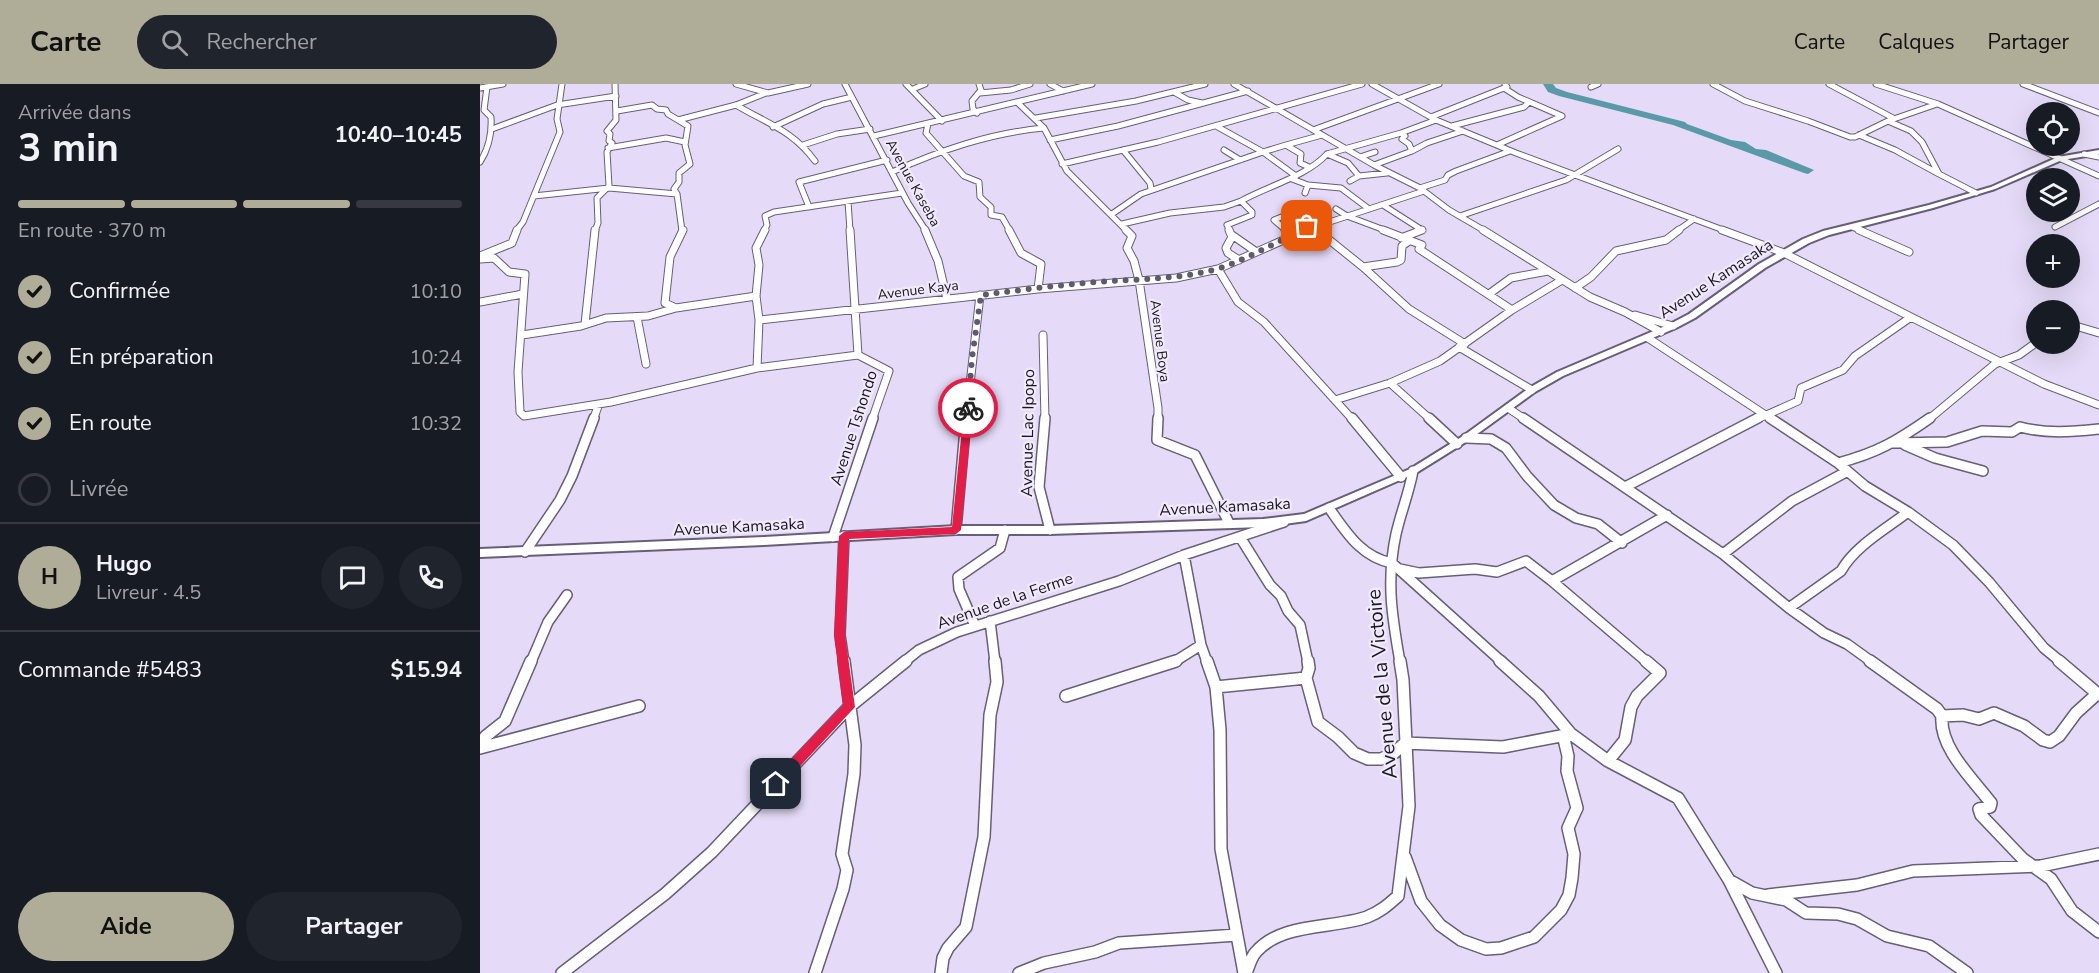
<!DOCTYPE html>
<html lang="fr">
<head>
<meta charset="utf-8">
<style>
	body { margin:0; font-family:"Nunito Sans",sans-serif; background:#20242c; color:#f1f3f6; height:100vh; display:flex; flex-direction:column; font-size:22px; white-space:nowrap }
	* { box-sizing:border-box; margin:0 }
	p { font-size:20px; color:#9ea1a6 }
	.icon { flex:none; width:33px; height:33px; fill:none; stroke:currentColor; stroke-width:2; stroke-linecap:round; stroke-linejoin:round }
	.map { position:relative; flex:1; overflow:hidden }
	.side { display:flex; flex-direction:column; background:#171b24; width:480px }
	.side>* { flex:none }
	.fabs { position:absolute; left:1546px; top:18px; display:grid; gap:12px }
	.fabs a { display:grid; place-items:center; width:54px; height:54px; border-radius:50%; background:#171b24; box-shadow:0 6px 24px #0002; font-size:30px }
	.pin { position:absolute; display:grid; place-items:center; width:51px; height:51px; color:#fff; margin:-26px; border-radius:12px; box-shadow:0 3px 9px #0006 }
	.courier { position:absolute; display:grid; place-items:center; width:60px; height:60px; margin:-30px; border:4px solid #e11d48; border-radius:50%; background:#fff; color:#222; box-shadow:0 2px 8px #0007 }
	.summary em { font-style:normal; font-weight:700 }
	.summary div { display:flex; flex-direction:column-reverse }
	.summary { display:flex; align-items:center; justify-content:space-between; height:102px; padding:0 18px }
	h1 { font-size:39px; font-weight:700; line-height:45px }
	.bar { display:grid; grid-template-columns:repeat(4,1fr); gap:9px 6px; align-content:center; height:72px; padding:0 18px }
	.bar i { height:8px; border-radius:4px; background:#363941 }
	.bar .current { background:#afac97 }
	.bar p { grid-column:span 4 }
	.line { display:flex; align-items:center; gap:15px; padding:0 18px; border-top:2px solid #363941 }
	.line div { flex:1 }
	.round { display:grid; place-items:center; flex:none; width:63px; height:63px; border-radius:32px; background:#20242c }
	ol { padding:0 18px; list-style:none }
	li { display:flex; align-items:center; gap:18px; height:66px }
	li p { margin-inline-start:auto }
	li .icon { padding:6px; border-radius:50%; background:#afac97; color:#111; stroke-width:4 }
	li:last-child { color:#9ea1a6 }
	li i { width:33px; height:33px; border:3px solid #363941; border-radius:50% }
	.primary-button { display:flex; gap:12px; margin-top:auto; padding:12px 18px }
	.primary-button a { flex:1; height:69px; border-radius:36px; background:#afac97; color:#111; font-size:24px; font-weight:700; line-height:69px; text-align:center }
	.primary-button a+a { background:#20242c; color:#f1f3f6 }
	header { display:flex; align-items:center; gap:36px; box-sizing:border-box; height:84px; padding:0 30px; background:#afac97; color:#111 }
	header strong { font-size:28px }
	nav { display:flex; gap:33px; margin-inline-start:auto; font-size:21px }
	.search { width:420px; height:54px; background:#20242c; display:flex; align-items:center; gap:15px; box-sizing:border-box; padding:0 21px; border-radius:33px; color:#9ea1a6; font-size:22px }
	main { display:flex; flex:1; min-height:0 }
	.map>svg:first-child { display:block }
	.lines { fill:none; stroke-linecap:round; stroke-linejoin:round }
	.river { fill:#5a99a8; fill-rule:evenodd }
	.minor-far3-casing { stroke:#685e78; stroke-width:7 }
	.minor-far2-casing { stroke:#685e78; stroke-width:9 }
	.minor-far1-casing { stroke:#685e78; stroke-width:12 }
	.minor-casing { stroke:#685e78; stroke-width:14 }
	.tertiary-casing { stroke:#685e78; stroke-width:4 }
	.minor-far3 { stroke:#fff; stroke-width:5 }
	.minor-far2 { stroke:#fff; stroke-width:7 }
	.minor-far1 { stroke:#fff; stroke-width:9 }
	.minor { stroke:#fff; stroke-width:11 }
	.tertiary { fill:#fff; fill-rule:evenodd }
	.route { fill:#e11d48 }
	.done { stroke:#605b6c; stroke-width:6; stroke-dasharray:0 10.8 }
	.labels { text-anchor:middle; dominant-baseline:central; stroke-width:4.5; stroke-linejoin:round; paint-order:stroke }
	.far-street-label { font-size:14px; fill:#191620; stroke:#f1eafc }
	.street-label { font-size:16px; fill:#191620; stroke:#f1eafc }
	.near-street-label { font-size:20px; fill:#191620; stroke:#f1eafc }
</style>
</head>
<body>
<header>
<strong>Carte</strong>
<div class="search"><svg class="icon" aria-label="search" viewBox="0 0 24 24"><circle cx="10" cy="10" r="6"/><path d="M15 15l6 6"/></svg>Rechercher</div>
<nav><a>Carte</a><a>Calques</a><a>Partager</a></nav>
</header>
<main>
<section class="side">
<div class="summary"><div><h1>3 min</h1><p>Arrivée dans</p></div><em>10:40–10:45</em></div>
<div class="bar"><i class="current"></i><i class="current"></i><i class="current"></i><i></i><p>En route · 370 m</p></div>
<ol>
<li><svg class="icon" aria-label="check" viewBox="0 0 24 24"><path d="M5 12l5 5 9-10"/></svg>Confirmée<p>10:10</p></li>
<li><svg class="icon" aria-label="check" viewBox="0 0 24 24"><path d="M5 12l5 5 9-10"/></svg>En préparation<p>10:24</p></li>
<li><svg class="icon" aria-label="check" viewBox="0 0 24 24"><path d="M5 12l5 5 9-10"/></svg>En route<p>10:32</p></li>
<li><i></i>Livrée</li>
</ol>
<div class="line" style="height:108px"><b class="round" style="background:#afac97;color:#111">H</b><div><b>Hugo</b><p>Livreur · 4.5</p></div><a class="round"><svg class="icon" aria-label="chat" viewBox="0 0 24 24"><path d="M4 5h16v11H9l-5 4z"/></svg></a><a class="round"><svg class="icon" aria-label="phone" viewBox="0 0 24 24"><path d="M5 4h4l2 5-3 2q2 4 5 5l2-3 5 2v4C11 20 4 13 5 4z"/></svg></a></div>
<div class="line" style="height:78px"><div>Commande #5483</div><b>$15.94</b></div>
<div class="primary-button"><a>Aide</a><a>Partager</a></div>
</section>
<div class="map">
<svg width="1619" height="889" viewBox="0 0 1619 889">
	<rect width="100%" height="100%" fill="#e5dbf8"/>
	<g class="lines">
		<path class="river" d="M 1063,0 L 1073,0 L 1076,4 L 1087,8 L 1205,38 L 1207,40 L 1251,56 L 1265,58 L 1276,65 L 1286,66 L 1334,86 L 1328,90 L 1324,89 L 1193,41 L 1079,12 L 1068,8 Z"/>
		<g class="minor-far3-casing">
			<path id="minor-far3" d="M 256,0 L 288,9 L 328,0
				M 365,0 L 428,119 L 446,147
				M 426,0 L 462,37
				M 570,0 L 583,7
				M 754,0 L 894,81 L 940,104 L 969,126 L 1005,147
				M 892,0 L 956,36 L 1036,69 L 1246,147
				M 1233,0 L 1265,17 L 1328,37 L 1370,53 L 1375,53 L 1408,37
				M 1349,0 L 1413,34
				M 1396,0 L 1458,20 L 1619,92
				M 1543,0 L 1619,29
				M 1111,3 L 1118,0
				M 0,4 L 23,0
				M 433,5 L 445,0
				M 694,8 L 708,16 L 722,19
				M 500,9 L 531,6 L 550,0
				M 538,19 L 564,44 L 587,87 L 647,147
				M 1457,20 L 1408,37 L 1431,47 L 1442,58 L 1459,90 L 1496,109
				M 256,21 C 288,40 312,46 335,77
				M 137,27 L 172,21 L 177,25 L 186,26 L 188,30 L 208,42 L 205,61 L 210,80 L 199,89 L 199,98 L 194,105 L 197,110
				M 497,29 L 493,25 L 492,17 L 501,6 L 499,0
				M 951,33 L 1024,4
				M 556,34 L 656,17 L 725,0
				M 198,36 L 256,21 L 286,9
				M 448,40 L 446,49 L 484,92 L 499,98 L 500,113 L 511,123 L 511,131 L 522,133 L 530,147
				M 736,42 L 783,68 L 760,76
				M 972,42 L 1044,23 L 1049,18
				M 293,43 L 343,20 L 372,13
				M 12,45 L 77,21 L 136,12
				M 833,46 L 959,0
				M 1379,51 L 1415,66 L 1459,90
				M 394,52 L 612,0
				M 570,56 L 638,42 L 768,7
				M 323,61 L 357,50 L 390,45
				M 806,61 L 842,51
				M 1017,61 L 1082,32 L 1038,13 L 1024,4 L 1027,3 L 1025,0
				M 128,64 L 186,54 L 205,58
				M 643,66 L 670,99 L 671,105
				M 932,67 L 947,59 L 983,47
				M 783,68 L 806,61 L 821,70 L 820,79 L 829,83
				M 783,68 L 816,92
				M 847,70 L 868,79 L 879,92
				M 1604,70 L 1619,73
				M 880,73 L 895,68
				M 0,78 C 9,64 12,50 11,33 L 4,26 L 7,3
				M 582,80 L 678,58 L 882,0
				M 894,81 L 932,67 L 929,60 L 922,55 L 925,52 L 921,49 L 956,36
				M 412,88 C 461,66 510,49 564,44
				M 812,95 L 828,101 L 825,109
				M 870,97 L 879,92 L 907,89
				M 828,101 L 861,104 L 889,125
				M 940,104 L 965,96 L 968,91 L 976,87 L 1030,67
				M 54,112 L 129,104 L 197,110 L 202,147
				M 368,117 L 370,147
				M 903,121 L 942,146 L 938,147
				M 329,123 L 319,98 L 407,76
				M 856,125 L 867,132 L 907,147
				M 632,130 L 661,110 L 760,76 L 744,66
				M 809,130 L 827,126 L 847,139
				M 980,132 L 1086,96 L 1138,65
				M 642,140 L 690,129 L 744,123 L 761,117
				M 1372,143 L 1382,147
				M 1575,143 L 1619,120
				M 36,147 L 43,138 L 80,48 L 77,35 L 82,0
				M 115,147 L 118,139 L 117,114 L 129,102 L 127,68 L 132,59 L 129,57 L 130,50 L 127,47 L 136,36 L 135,0
				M 284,147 L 287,141 L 285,132 L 294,128 L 422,109
				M 750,147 L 747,141 L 772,131 L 772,128 L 761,117 C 788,102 827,92 847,70 L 921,49
				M 807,147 L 794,136 L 809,130 L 827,142 L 841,147
				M 822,147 L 944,107
				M 1197,147 L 1214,135"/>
		</g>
		<g class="minor-far2-casing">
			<path id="minor-far2" d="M 203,146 L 190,173 L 185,219 L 196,224 L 276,212
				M 370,146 L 378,271 L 409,287 L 392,336
				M 445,146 L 458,177 L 467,215
				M 529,146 L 541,169 L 561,180 L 558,205
				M 646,146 L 652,152 L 647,164 L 654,177 L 659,196 L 678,324 L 678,336
				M 749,146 L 752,153 L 746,164 L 748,169 L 759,176
				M 805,146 L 811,151
				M 837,146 L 883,183
				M 903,146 L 942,161 L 939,165 L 1032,226
				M 1003,146 L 1110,213 L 1145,228 L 1181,248
				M 1242,146 L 1304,169 L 1564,300 L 1619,321
				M 1379,146 L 1429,168
				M 752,151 L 775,167
				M 921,154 L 942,146
				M 929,157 L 922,162 L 921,176 L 917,178 L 883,183 L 929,225 L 985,260
				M 0,172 L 32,159 L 37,146
				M 0,175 L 14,174 L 29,188 L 45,190 L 38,288 L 40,328 L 44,332 L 131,318 L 277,284 L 378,271
				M 738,185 L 758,218 L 784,238 L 873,336
				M 1095,204 L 1111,193 L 1136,167 L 1186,156 L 1199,146
				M 1009,210 L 1031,194 L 1068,187
				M 0,218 L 43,210
				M 1155,231 L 1193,242
				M 157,233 L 166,280
				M 279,236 L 558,205 L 696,194 L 738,185 L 826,146
				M 105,240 L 115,146
				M 1590,243 L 1599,243 L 1619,249
				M 42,251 L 101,242 L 126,234 L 168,232 L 196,224
				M 563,251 L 565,336
				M 1168,254 L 1293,336
				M 979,263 L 1052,306
				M 277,284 L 279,236 L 276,212 L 279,181 L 276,164 L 285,146
				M 910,299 L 951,336
				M 855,316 L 910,299 L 960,277 L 1032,226 L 1082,196
				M 1028,324 L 1046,336
				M 113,336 L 119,320
				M 486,336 L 500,211
				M 1275,336 L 1318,317 L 1321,304 L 1363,286 L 1375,272 L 1431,233
				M 1448,336 L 1515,280 L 1539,271 L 1557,258"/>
		</g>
		<g class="minor-far1-casing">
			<path id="minor-far1" d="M 565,334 L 559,403 L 570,446
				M 678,334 L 677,356 L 715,371 L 749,439
				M 872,334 L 921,393
				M 949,334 L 977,360
				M 1043,334 L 1243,470 L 1309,524 L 1344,549 L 1367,560 L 1392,578
				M 1290,334 L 1358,379 L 1385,402 L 1428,428 L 1473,461 L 1509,498 L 1564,564 L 1581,578
				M 986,354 L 1011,355 L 1026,364 L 1047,392 L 1074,421 L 1096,434 L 1118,440 L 1142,459
				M 1414,359 L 1467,358 L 1502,347 L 1532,348 L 1540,343 C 1567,350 1591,348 1619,345
				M 1425,361 L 1455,374 L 1503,387
				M 1358,379 C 1397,369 1417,357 1450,334
				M 1145,403 L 1278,334
				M 849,424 C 866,448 881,473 912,479 L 1022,578
				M 476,446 L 486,334
				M 353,453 L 393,334
				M 760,453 L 790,501 L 801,512 L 808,527 L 820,541 L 828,578
				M 45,468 L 80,416 L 92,392 L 114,334
				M 1243,470 L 1312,417 L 1366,388
				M 704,471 L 721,561 L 727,578
				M 920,485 L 939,489 L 995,485 L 1017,488 L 1046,477 L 1072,497
				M 1309,524 L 1361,487 C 1375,462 1406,445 1428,428
				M 510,537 L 515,578
				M 495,542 L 479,505 L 478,493 L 520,464 L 525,446
				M 51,578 L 68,538 L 87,511
				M 364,578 L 360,551 L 364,452
				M 424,578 L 439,566 L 477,548 L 639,497 L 704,471 L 804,438
				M 694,578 L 721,561
				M 920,578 C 912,533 906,496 916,450 C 921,428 929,409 933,387
				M 1167,578 L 1072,497 L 1187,431"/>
		</g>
		<g class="minor-casing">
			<path id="minor" d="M 727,577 L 736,603 L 740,646 L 741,765 L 764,889
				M 828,577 L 829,584 L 826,594 L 838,638 L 858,653 L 874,669 L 888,675 L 901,675 L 914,669 L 925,659 L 1023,663 L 1091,650
				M 1020,577 L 1059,612 L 1091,650 L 1128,677 L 1198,714 L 1249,796 L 1296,889
				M 1390,577 L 1457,625 L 1462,632 C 1459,664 1493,695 1511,719 L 1510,723 L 1499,725 L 1501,731 L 1543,775 L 1571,795 L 1592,827 L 1619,848
				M 1579,577 L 1619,611
				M 736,603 L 826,594
				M 586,612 L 696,577
				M 1462,632 L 1483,631 L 1499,635 L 1514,629 L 1544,642 L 1563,656 L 1570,658 L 1579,652 L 1596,629 L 1617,610
				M 0,660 L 6,652 L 25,637 L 51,577
				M 0,664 L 159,622
				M 1128,677 L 1145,656 L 1151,623 L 1157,612 L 1180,589 L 1166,577
				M 925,773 L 941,817 L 960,841 L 981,856 L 1006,865 L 1021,864 L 1054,853 L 1081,826 L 1089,811 L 1092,794 L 1094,770 L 1088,744 L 1097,724 L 1087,687 L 1088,672 L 1083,651
				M 1249,796 L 1272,809 L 1306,816 L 1326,829 L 1358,830 L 1377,835 L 1407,852 L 1449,862 L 1487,889
				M 1288,811 L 1377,801 L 1433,787 L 1561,782 L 1619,770
				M 82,889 L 185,810 L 232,768 L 369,623 L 426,577
				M 335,889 L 363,805 L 367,786 L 362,770 L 374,690 L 375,661 L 364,577
				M 461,889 L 463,874 L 468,864 L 486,843 L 504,753 L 510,631 L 517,598 L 515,577
				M 539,889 L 564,879 L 615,868 L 639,859 L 757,851
				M 766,889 C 769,882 771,873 776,868 C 802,838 853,845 887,833 C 900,828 908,821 918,812 L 929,722 L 923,596 L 920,577"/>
		</g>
		<g class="tertiary-casing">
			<path id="tertiary" d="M 1619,66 L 1619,70 L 1582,76 L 1515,105 L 1453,124 L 1349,151 L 1329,159 L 1285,184 L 1215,234 L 1196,244 L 1083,292 L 1055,308 L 989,356 L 936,389 L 826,437 L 783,443 L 570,450 L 476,450 L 284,461 L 0,473 L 0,465 L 284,453 L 476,442 L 570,442 L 783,435 L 824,430 L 930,385 L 983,352 L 1049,304 L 1077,288 L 1190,240 L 1209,230 L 1279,180 L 1323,155 L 1343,147 L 1449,121 L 1511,103 L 1578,73 Z"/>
		</g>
		<use href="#minor-far3" class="minor-far3"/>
		<use href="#minor-far2" class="minor-far2"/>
		<use href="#minor-far1" class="minor-far1"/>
		<use href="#minor" class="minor"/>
		<use href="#tertiary" class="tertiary"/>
	</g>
	<path class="route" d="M 488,321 L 493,324 L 481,446 L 476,450 L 369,455 L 365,551 L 375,623 L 300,704 L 291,704 L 289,700 L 291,696 L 363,621 L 354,551 L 359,452 L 364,448 L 472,443 L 484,324 Z"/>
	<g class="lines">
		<path class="done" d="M 488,324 L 492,274 L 501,211 C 550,205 601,198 651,196 C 681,194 708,193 737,185 C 770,175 800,154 834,143 L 827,142"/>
	</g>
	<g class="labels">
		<g class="far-street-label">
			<text transform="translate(433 99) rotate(61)">Avenue Kaseba</text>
			<text transform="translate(438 206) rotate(-7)">Avenue Kaya</text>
			<text transform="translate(680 257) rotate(83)">Avenue Boya</text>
		</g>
		<g class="street-label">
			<text transform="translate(1236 195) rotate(-33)">Avenue Kamasaka</text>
			<text transform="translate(374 344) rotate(-72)">Avenue Tshondo</text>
			<text transform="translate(548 349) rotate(-89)">Avenue Lac Ipopo</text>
			<text transform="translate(745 423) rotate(-3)">Avenue Kamasaka</text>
			<text transform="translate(259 443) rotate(-3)">Avenue Kamasaka</text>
			<text transform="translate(525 517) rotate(-19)">Avenue de la Ferme</text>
		</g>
		<g class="near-street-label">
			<text transform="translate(902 600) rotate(-95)">Avenue de la Victoire</text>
		</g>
	</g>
</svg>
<div class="fabs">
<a><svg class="icon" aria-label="locate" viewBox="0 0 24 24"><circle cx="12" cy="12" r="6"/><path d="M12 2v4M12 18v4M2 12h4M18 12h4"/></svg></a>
<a><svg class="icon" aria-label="layers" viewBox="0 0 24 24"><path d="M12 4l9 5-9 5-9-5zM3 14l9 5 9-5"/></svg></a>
<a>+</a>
<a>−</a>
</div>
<div class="pin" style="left:827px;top:142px;background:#ea580c"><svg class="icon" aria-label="bag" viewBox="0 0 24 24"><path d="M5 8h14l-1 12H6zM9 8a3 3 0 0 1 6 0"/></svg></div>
<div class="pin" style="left:296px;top:700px;background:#1f2937"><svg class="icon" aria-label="home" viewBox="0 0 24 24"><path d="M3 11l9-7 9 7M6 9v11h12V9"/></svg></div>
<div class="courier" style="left:488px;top:324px"><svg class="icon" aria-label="bike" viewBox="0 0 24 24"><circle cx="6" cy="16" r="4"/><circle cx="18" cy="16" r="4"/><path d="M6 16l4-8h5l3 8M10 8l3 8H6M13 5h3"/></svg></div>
</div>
</main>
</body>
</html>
